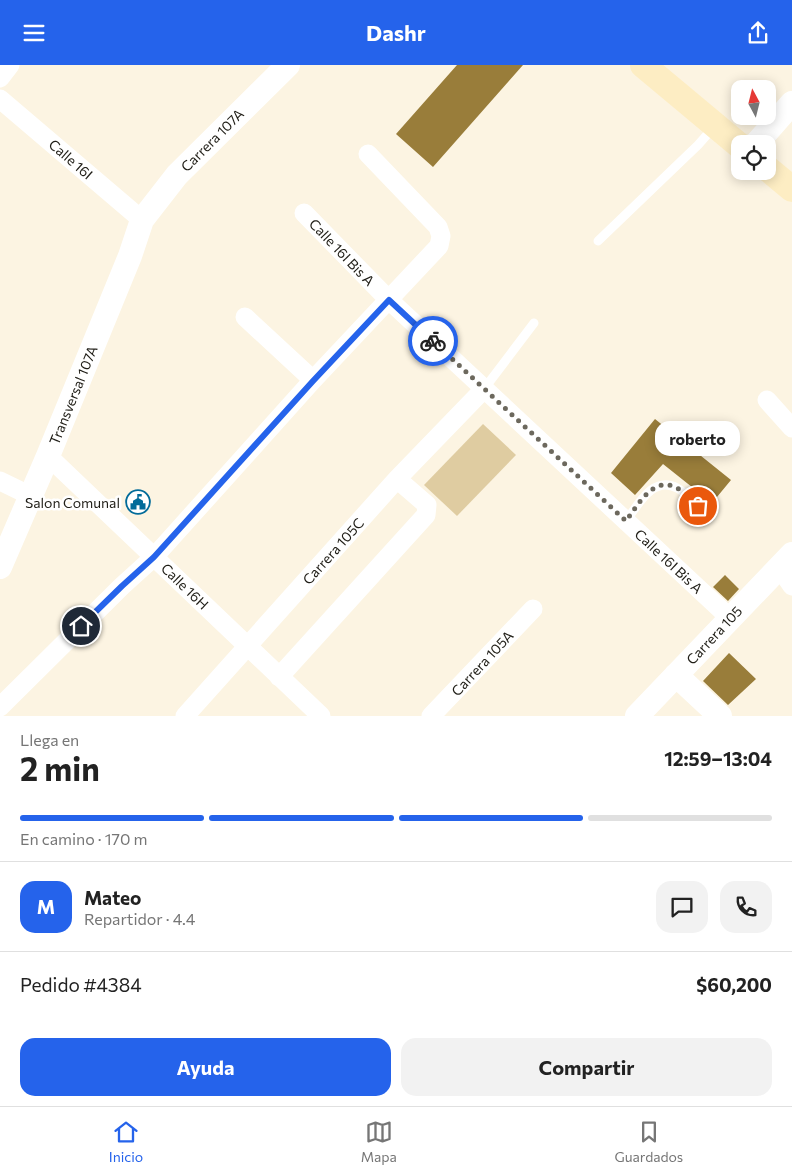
<!DOCTYPE html>
<html lang="es">
<head>
<meta charset="utf-8">
<style>
	body { margin:0; font-family:Commissioner,sans-serif; background:#f2f2f2; color:#222; height:100vh; display:flex; flex-direction:column; font-size:19px; white-space:nowrap }
	* { box-sizing:border-box; margin:0 }
	p { font-size:16px; color:#767676 }
	.icon { flex:none; width:28px; height:28px; fill:none; stroke:currentColor; stroke-width:2; stroke-linecap:round; stroke-linejoin:round }
	.map { position:relative; height:651px; overflow:hidden }
	.side { display:flex; flex-direction:column; background:#fff; flex:1 }
	.side>* { flex:none }
	.needle { width:32px; rotate:353deg }
	.controls { position:absolute; left:731px; top:15px; display:grid; gap:10px }
	.controls a { display:grid; place-items:center; width:45px; height:45px; border-radius:10px; background:#fff; box-shadow:0 2px 12px #0003; font-size:25px }
	.pin { position:absolute; display:grid; place-items:center; width:42px; height:42px; color:#fff; margin:-21px; border:2px solid #fff; border-radius:50%; box-shadow:0 1px 5px #0007 }
	.courier { position:absolute; display:grid; place-items:center; width:50px; height:50px; margin:-25px; border:4px solid #2563eb; border-radius:50%; background:#fff; color:#222; box-shadow:0 1px 6px #0007 }
	.bubble { position:absolute; height:35px; border-radius:15px; background:#fff; box-shadow:0 2px 12px #0003; font-size:16px; font-weight:700; line-height:35px; text-align:center }
	.head em { font-style:normal; font-weight:700 }
	.head div { display:flex; flex-direction:column-reverse }
	.head { display:flex; align-items:center; justify-content:space-between; height:85px; padding:0 20px }
	h1 { font-size:32px; font-weight:700; line-height:38px }
	.bar { display:grid; grid-template-columns:repeat(4,1fr); gap:8px 5px; align-content:center; height:60px; padding:0 20px }
	.bar i { height:6px; border-radius:4px; background:#e0e0e0 }
	.bar .current { background:#2563eb }
	.bar p { grid-column:span 4 }
	.line { display:flex; align-items:center; gap:12px; padding:0 20px; border-top:1px solid #e0e0e0 }
	.line div { flex:1 }
	.round { display:grid; place-items:center; flex:none; width:52px; height:52px; border-radius:15px; background:#f2f2f2 }
	.cta { display:flex; gap:10px; margin-top:auto; padding:10px 20px }
	.cta a { flex:1; height:58px; border-radius:15px; background:#2563eb; color:#fff; font-size:20px; font-weight:700; line-height:58px; text-align:center }
	.cta a+a { background:#f2f2f2; color:#222 }
	header { display:flex; justify-content:space-between; align-items:center; height:65px; padding:0 20px; background:#2563eb; color:#fff; font-size:22px; font-weight:700 }
	.tab-bar { display:flex; justify-content:space-around; align-items:center; height:70px; border-top:1px solid #e0e0e0; background:#fff; font-size:14px; color:#767676 }
	.tab-bar a { display:grid; justify-items:center; gap:2px }
	.tab-bar .current { color:#2563eb }
	.map>svg:first-child { display:block }
	.green { fill:#dfcca1 }
	.building { fill:#997d3a }
	.lines { fill:none; stroke-linecap:round; stroke-linejoin:round }
	.service { stroke:#fff; stroke-width:9 }
	.minor { stroke:#fff; stroke-width:19 }
	.tertiary { stroke:#fff; stroke-width:24 }
	.secondary { stroke:#fdedc3; stroke-width:26 }
	.done { stroke:#6c685d; stroke-width:5; stroke-dasharray:0 9 }
	.route { stroke:#2563eb; stroke-width:6 }
	.labels { text-anchor:middle; dominant-baseline:central; stroke-width:5; stroke-linejoin:round; paint-order:stroke }
	.street-label { font-size:14px; fill:#1f1d16; stroke:#fff }
	.poi-label { font-size:14px; fill:#1f1d16; stroke:#fff; text-anchor:end }
</style>
</head>
<body>
<header><svg class="icon" aria-label="menu" viewBox="0 0 24 24"><path d="M4 6h16M4 12h16M4 18h16"/></svg>Dashr<svg class="icon" aria-label="share" viewBox="0 0 24 24"><path d="M12 15V3M7 8l5-5 5 5M5 13v7h14v-7"/></svg></header>
<div class="map">
<svg width="792" height="651" viewBox="0 0 792 651">
	<rect width="100%" height="100%" fill="#fcf4e2"/>
	<path class="green" d="M 483,359 L 516,390 L 457,451 L 424,420 Z"/>
	<path class="building" d="M 457,0 L 523,0 L 433,102 L 396,69 Z
		M 655,354 L 731,415 L 712,438 L 663,399 L 635,430 L 611,408 Z
		M 725,510 L 739,524 L 728,536 L 713,522 Z
		M 729,588 L 756,614 L 728,640 L 703,616 Z"/>
	<g class="lines">
		<path class="service" d="M 598,176 L 698,80 L 713,63
			M 484,324 L 534,258
			M 626,456 C 638,440 653,410 677,423 C 685,427 692,435 698,441"/>
		<path class="minor" d="M 0,13 L 10,0
			M 0,34 L 142,155
			M 304,148 L 389,235 L 730,553
			M 245,252 L 313,315
			M 767,335 L 792,363
			M 48,391 L 321,651
			M 0,416 L 31,431
			M 779,502 L 792,521
			M 279,612 L 426,450 L 427,440 L 397,414
			M 0,642 L 122,521 L 154,492 L 313,315 L 439,181 L 441,171 L 438,162 L 368,89
			M 185,651 L 397,414 L 484,324
			M 431,651 L 533,544"/>
		<path class="tertiary" d="M 756,79 L 792,38
			M 0,502 L 48,391 L 130,191 L 142,155 L 177,110 L 288,0
			M 676,610 L 720,651
			M 637,651 L 792,489"/>
		<path class="secondary" d="M 643,0 L 740,81
			M 768,104 L 792,124"/>
	</g>
	<g class="lines">
		<path class="done" d="M 433,276 L 626,456 C 638,440 653,410 677,423 C 685,427 692,435 698,441"/>
		<path class="route" d="M 81,561 L 122,521 L 154,492 L 313,316 L 389,235 L 433,276"/>
	</g>
	<defs>
		<g id="civic-ring" transform="scale(1.25)"><circle r="9.5" fill="#fff" stroke="#026b99" stroke-width="1.5"/><path d="M-.6-6.5H3V-4.5H.6V-3L4-1V1h2V6H-6V1h2V-1L-.6-3ZM-1.2 2.5V6h2.4V2.5Z" fill="#026b99"/></g>
	</defs>
	<g fill-rule="evenodd">
		<use href="#civic-ring" x="138" y="437"/>
	</g>
	<g class="labels">
		<g class="street-label">
			<text transform="translate(212 75) rotate(-45)">Carrera 107A</text>
			<text transform="translate(71 94) rotate(41)">Calle 16I</text>
			<text transform="translate(342 187) rotate(46)">Calle 16I Bis A</text>
			<text transform="translate(73 330) rotate(-68)">Transversal 107A</text>
			<text transform="translate(333 486) rotate(-48)">Carrera 105C</text>
			<text transform="translate(669 496) rotate(43)">Calle 16I Bis A</text>
			<text transform="translate(185 521) rotate(44)">Calle 16H</text>
			<text transform="translate(714 570) rotate(-47)">Carrera 105</text>
			<text transform="translate(482 598) rotate(-47)">Carrera 105A</text>
		</g>
		<g class="poi-label">
			<text x="120" y="437">Salon Comunal</text>
		</g>
	</g>
</svg>
<div class="controls">
<a><svg class="needle" viewBox="-14 -14 28 28"><path d="M0-13l5 13h-10z" fill="#e53935"/><path d="M0 13l5-13h-10z" fill="#767676"/></svg></a>
<a><svg class="icon" aria-label="locate" viewBox="0 0 24 24"><circle cx="12" cy="12" r="6"/><path d="M12 2v4M12 18v4M2 12h4M18 12h4"/></svg></a>
</div>
<div class="pin" style="left:698px;top:441px;background:#ea580c"><svg class="icon" aria-label="bag" viewBox="0 0 24 24"><path d="M5 8h14l-1 12H6zM9 8a3 3 0 0 1 6 0"/></svg></div>
<div class="pin" style="left:81px;top:561px;background:#1f2937"><svg class="icon" aria-label="home" viewBox="0 0 24 24"><path d="M3 11l9-7 9 7M6 9v11h12V9"/></svg></div>
<div class="courier" style="left:433px;top:276px"><svg class="icon" aria-label="bike" viewBox="0 0 24 24"><circle cx="6" cy="16" r="4"/><circle cx="18" cy="16" r="4"/><path d="M6 16l4-8h5l3 8M10 8l3 8H6M13 5h3"/></svg></div>
<div class="bubble" style="left:655px;top:356px;width:85px">roberto</div>
</div>
<section class="side">
<div class="head"><div><h1>2 min</h1><p>Llega en</p></div><em>12:59–13:04</em></div>
<div class="bar"><i class="current"></i><i class="current"></i><i class="current"></i><i></i><p>En camino · 170 m</p></div>
<div class="line" style="height:90px"><b class="round" style="background:#2563eb;color:#fff">M</b><div><b>Mateo</b><p>Repartidor · 4.4</p></div><a class="round"><svg class="icon" aria-label="chat" viewBox="0 0 24 24"><path d="M4 5h16v11H9l-5 4z"/></svg></a><a class="round"><svg class="icon" aria-label="phone" viewBox="0 0 24 24"><path d="M5 4h4l2 5-3 2q2 4 5 5l2-3 5 2v4C11 20 4 13 5 4z"/></svg></a></div>
<div class="line" style="height:65px"><div>Pedido #4384</div><b>$60,200</b></div>
<div class="cta"><a>Ayuda</a><a>Compartir</a></div>
</section>
<nav class="tab-bar">
<a class="current"><svg class="icon" aria-label="home" viewBox="0 0 24 24"><path d="M3 11l9-7 9 7M6 9v11h12V9"/></svg>Inicio</a>
<a><svg class="icon" aria-label="map" viewBox="0 0 24 24"><path d="M3 6l6-2 6 2 6-2v14l-6 2-6-2-6 2zM9 4v14M15 6v14"/></svg>Mapa</a>
<a><svg class="icon" aria-label="saved" viewBox="0 0 24 24"><path d="M7 4h10v16l-5-4-5 4z"/></svg>Guardados</a>
</nav>
</body>
</html>
